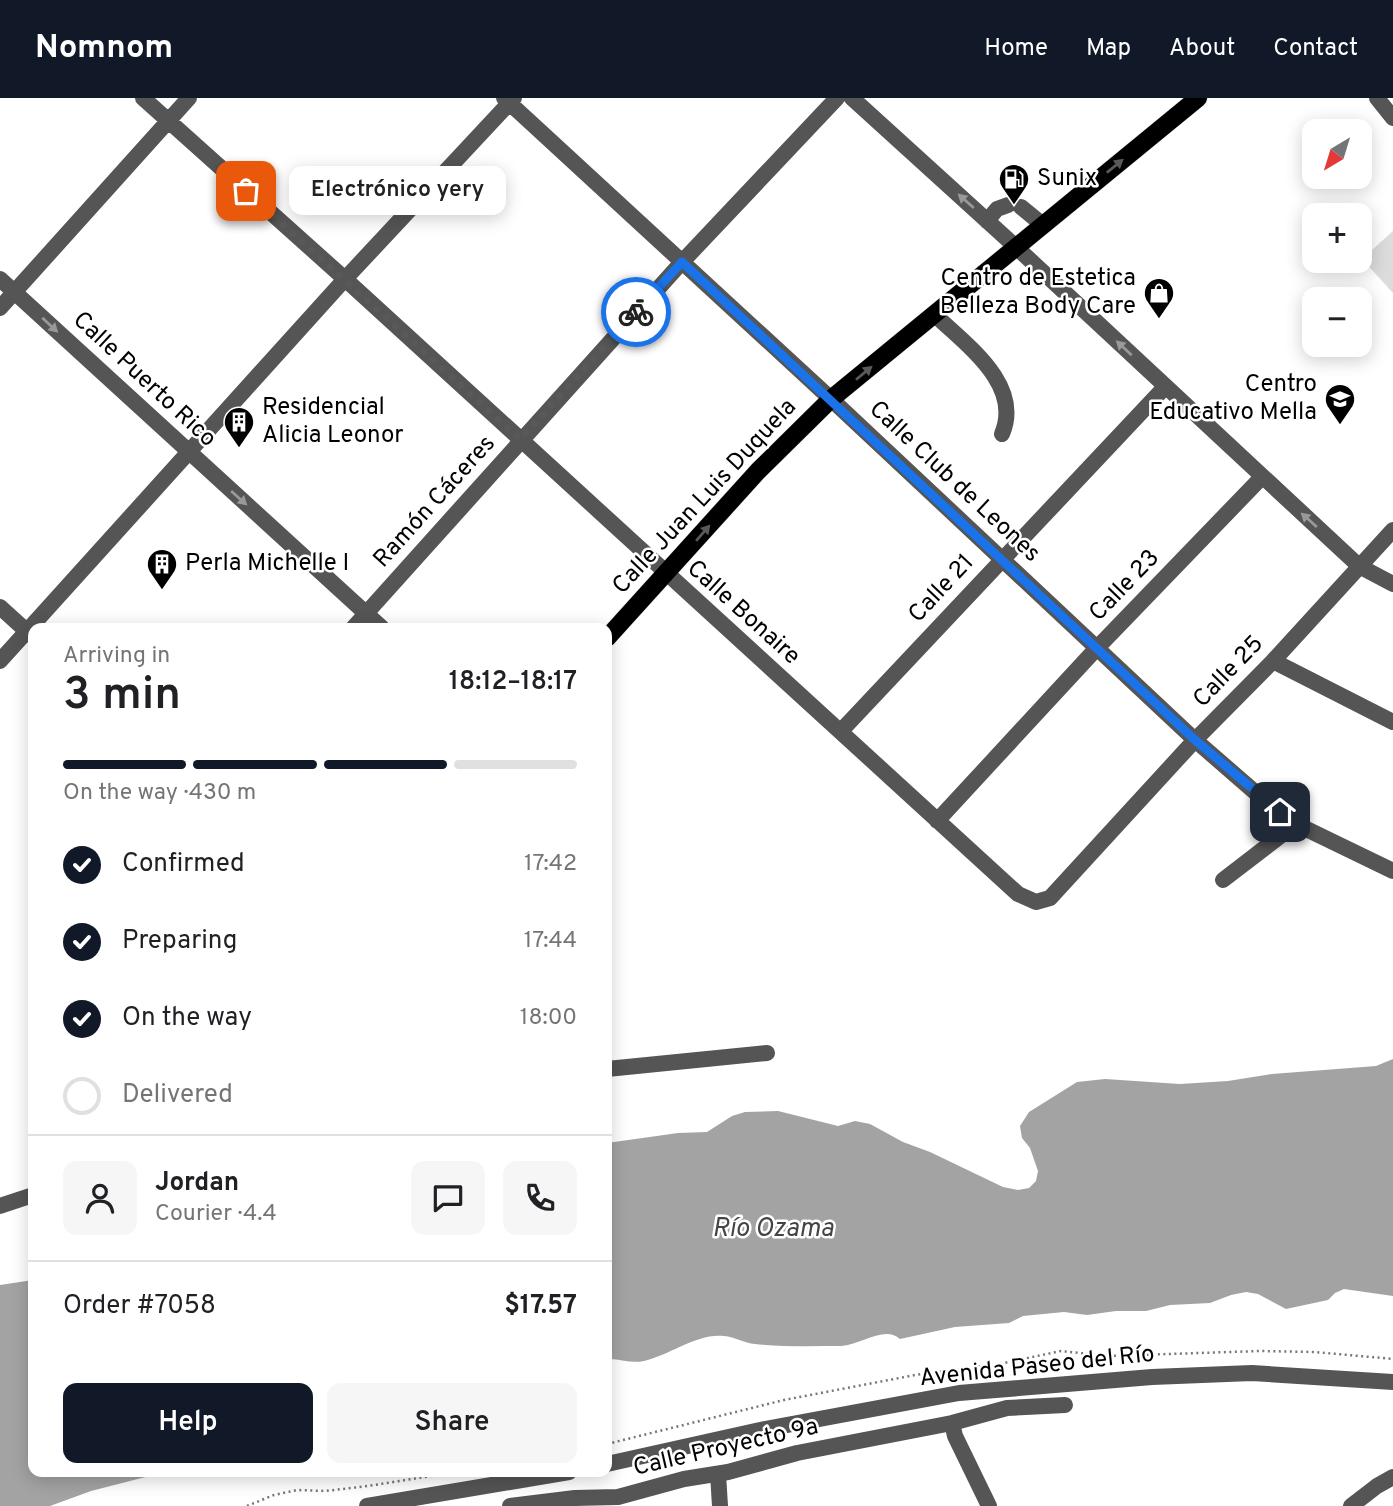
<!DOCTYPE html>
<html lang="en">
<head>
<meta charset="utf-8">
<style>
	body { margin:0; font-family:Overpass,sans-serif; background:#f6f6f6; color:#202124; height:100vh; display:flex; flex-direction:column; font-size:26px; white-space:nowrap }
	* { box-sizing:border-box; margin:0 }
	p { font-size:23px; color:#757577 }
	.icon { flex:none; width:38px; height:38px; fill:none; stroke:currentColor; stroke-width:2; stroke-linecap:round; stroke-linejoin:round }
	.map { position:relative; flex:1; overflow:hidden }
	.panel { position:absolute; left:28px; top:525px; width:584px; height:854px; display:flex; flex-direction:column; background:#fff; border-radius:14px; box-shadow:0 4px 18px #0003 }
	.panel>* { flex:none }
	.needle { width:46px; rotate:218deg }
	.buttons { position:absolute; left:1302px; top:21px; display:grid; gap:14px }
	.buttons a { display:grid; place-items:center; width:70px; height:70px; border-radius:14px; background:#fff; box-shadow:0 4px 18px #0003; font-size:35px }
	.pin { position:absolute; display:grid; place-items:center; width:60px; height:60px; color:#fff; margin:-30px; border-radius:14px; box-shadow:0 4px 10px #0006 }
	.courier { position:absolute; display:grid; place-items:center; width:70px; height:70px; margin:-35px; border:5px solid #1a73e8; border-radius:50%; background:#fff; color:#222; box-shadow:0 2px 9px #0007 }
	.bubble { position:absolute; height:49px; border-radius:14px; background:#fff; box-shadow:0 4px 18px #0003; font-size:23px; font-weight:600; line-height:49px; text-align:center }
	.headline em { font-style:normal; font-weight:600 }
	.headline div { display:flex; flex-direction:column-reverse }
	.headline { display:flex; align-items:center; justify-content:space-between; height:119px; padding:0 35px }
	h1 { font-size:46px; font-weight:600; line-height:52px }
	.bar { display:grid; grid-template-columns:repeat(4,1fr); gap:10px 7px; align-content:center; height:84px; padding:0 35px }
	.bar i { height:9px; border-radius:5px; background:#e0e0e0 }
	.bar .selected { background:#111827 }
	.bar p { grid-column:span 4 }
	.line { display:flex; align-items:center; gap:18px; padding:0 35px; border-top:2px solid #e0e0e0 }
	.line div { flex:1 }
	.round { display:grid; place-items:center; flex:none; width:74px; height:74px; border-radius:14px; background:#f6f6f6 }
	ol { padding:0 35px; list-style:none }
	li { display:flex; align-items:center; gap:21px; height:77px }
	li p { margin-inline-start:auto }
	li .icon { padding:7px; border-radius:50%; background:#111827; color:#fff; stroke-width:4 }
	li:last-child { color:#757577 }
	li i { width:38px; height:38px; border:4px solid #e0e0e0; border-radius:50% }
	.action { display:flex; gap:14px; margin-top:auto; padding:14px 35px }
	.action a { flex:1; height:80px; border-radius:14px; background:#111827; color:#fff; font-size:28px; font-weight:600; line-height:80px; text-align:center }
	.action a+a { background:#f6f6f6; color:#202124 }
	header { display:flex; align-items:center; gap:42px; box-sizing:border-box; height:98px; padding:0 35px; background:#111827; color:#fff }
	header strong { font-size:33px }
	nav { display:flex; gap:38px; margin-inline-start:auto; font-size:24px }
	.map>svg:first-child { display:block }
	.green { fill:#dcdcdc }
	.water { fill:#a3a3a3 }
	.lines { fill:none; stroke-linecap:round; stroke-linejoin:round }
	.major-casing { stroke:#dbdbdb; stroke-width:19 }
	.path { stroke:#777; stroke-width:2.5; stroke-dasharray:2 3.5; stroke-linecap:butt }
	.minor { stroke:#555; stroke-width:16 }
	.major { stroke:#000; stroke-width:18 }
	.oneway { fill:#595959 }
	.oneway2 { fill:#999 }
	.done { stroke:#595959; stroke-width:7; stroke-dasharray:0 12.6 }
	.route { stroke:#1a73e8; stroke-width:9 }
	.labels { text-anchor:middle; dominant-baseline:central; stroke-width:5; stroke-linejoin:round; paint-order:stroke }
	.poi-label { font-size:24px; fill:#000; stroke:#fff; text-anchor:start }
	.street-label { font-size:24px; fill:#000; stroke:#fff }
	.water-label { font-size:26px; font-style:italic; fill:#444; stroke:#fff }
</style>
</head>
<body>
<header>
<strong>Nomnom</strong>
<nav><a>Home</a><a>Map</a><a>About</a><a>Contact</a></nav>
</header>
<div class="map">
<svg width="1393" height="1408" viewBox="0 0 1393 1408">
	<rect width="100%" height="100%" fill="#fff"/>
	<path class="green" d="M 1393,133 L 1393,195 L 1362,161 Z"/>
	<path class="water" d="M 1393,961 L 1393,1198 L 1344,1191 L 1335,1195 L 1328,1202 L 1286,1211 L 1258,1196 L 1246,1194 L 1231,1197 L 1210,1205 L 1170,1207 L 1146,1213 L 1116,1213 L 1087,1217 L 1064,1214 L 1023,1218 L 1009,1225 L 955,1229 L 900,1241 C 885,1227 861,1247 841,1248 C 813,1248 783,1249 755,1246 C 744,1245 735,1239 724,1238 C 697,1235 670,1257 644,1263 C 630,1266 619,1260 607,1261 L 607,1045 L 678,1035 L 707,1034 L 732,1018 L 745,1014 L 778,1013 L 838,1028 L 855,1023 L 870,1026 L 903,1044 L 930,1054 L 1003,1089 L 1018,1092 L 1029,1090 L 1036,1083 L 1038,1073 L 1030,1050 L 1022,1040 L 1020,1028 L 1029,1014 L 1077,984 L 1105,981 L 1180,986 L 1228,983 L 1272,976 L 1376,968 Z
		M 33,1182 L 33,1374 L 165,1374 L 91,1393 L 50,1408 L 0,1408 L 0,1187 Z"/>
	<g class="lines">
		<g class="major-casing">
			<path id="major" d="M 607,540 L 758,373 L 831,301 L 1198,0"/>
		</g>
		<path class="path" d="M 607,1346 L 784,1302 L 915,1277 L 999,1266 L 1061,1253 L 1108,1258 L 1260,1253 L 1315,1254 L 1393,1261
			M 247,1408 L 274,1397 L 297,1392 L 325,1393 L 368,1388 L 456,1374"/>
		<path class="minor" d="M 143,0 L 345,181 L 1018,796 L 1036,804 L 1050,800 L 1195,642 L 1273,563 L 1393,432
			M 504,0 L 831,301 L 1195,642 L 1264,702 L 1296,726 L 1393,773
			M 852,0 L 1016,149 L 1359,468 L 1393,486
			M 1377,0 L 1393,20
			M 1021,109 L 1043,127
			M 987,123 L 997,111 L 1008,107
			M 0,181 L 382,530
			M 0,210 L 189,0
			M 934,216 C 966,247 1023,286 1002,336
			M 0,509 L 32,538
			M 353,530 L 682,164 L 837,0
			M 0,563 L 345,181 L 514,0
			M 1273,563 L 1393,624
			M 841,633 L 1165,289
			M 937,723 L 1096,551 L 1262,379
			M 1223,782 L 1296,726
			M 607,971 L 767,955
			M 0,1108 L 33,1097
			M 952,1325 L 955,1338 L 989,1408
			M 607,1366 L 760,1332 L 959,1295 L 1152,1279 L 1252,1275 L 1393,1284
			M 718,1376 L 720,1408
			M 367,1408 L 569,1374
			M 510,1408 L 575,1400 L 618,1399 L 684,1381 L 728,1374 L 797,1355 L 952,1325 L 1007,1310 L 1065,1307
			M 1351,1408 L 1377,1388 L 1393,1379"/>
		<use href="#major" class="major"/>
	</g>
	<defs><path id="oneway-solid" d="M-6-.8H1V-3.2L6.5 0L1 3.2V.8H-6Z" transform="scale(1.75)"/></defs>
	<g class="oneway">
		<use href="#oneway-solid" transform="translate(1115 68) rotate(-39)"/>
		<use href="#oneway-solid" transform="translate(864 275) rotate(-40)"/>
		<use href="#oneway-solid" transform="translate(703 435) rotate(-49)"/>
	</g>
	<g class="oneway2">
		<use href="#oneway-solid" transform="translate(966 103) rotate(-138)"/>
		<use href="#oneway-solid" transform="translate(50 227) rotate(43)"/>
		<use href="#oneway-solid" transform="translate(1124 250) rotate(-137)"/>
		<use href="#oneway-solid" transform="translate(239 400) rotate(42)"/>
		<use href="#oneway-solid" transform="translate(1309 422) rotate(-138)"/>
	</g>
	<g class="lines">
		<path class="done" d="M 246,93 L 520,341 L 636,214"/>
		<path class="route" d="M 636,214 L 682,164 L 1195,642 L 1280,714"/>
	</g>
	<defs>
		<g id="fuel-pin" transform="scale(1.575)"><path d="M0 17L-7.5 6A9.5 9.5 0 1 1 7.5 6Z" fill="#000" stroke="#fff"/><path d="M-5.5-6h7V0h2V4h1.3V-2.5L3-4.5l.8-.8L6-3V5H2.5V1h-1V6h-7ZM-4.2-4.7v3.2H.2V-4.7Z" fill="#fff"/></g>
		<g id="shop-pin" transform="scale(1.575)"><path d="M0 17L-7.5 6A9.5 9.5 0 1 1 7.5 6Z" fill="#000" stroke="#fff"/><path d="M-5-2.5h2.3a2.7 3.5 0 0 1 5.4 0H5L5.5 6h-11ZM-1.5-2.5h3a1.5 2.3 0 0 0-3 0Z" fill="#fff"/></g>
		<g id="school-pin" transform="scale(1.575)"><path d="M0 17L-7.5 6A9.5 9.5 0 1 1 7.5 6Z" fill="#000" stroke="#fff"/><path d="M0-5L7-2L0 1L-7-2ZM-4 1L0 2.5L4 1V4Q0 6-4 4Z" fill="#fff"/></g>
		<g id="building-pin" transform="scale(1.575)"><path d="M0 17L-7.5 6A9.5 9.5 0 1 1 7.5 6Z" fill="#000" stroke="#fff"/><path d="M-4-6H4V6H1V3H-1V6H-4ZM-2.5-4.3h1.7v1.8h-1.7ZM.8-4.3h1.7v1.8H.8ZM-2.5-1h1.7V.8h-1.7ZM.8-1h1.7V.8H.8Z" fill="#fff"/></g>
	</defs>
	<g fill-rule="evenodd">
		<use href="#fuel-pin" x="1014" y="81"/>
		<use href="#shop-pin" x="1159" y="195"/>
		<use href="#school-pin" x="1340" y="301"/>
		<use href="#building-pin" x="239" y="324"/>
		<use href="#building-pin" x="162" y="466"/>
	</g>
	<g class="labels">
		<g class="poi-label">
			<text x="1037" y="81">Sunix</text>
			<text x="1136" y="181" text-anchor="end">Centro de Estetica<tspan x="1136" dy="28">Belleza Body Care</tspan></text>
			<text x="1317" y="287" text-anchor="end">Centro<tspan x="1317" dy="28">Educativo Mella</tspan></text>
			<text x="262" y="310">Residencial<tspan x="262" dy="28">Alicia Leonor</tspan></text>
			<text x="185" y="466">Perla Michelle I</text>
		</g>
		<g class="street-label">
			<text transform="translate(144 282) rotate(43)">Calle Puerto Rico</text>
			<text transform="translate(954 384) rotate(43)">Calle Club de Leones</text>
			<text transform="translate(705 399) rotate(-47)">Calle Juan Luis Duquela</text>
			<text transform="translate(435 404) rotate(-48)">Ramón Cáceres</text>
			<text transform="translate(1125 488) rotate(-46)">Calle 23</text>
			<text transform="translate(942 491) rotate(-47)">Calle 21</text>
			<text transform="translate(743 515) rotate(42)">Calle Bonaire</text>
			<text transform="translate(1229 574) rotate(-46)">Calle 25</text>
			<text transform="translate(1037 1269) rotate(-6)">Avenida Paseo del Río</text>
			<text transform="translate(726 1350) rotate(-13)">Calle Proyecto 9a</text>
		</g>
		<g class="water-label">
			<text x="773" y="1131">Río Ozama</text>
		</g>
	</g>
</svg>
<div class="buttons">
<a><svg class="needle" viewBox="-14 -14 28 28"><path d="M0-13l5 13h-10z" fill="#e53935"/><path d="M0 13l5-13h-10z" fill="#757577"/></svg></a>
<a>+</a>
<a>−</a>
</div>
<div class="pin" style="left:246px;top:93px;background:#ea580c"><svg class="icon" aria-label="bag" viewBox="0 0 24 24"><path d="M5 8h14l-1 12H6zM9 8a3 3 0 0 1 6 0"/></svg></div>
<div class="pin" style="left:1280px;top:714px;background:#1f2937"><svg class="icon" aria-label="home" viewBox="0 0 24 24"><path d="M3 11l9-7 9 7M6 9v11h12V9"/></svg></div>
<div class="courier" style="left:636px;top:214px"><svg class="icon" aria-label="bike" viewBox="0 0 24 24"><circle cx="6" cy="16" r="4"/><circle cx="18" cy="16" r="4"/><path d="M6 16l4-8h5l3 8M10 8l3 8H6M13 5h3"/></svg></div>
<div class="bubble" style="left:289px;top:68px;width:217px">Electrónico yery</div>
<section class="panel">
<div class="headline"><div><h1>3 min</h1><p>Arriving in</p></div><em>18:12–18:17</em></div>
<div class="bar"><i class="selected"></i><i class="selected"></i><i class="selected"></i><i></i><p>On the way · 430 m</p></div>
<ol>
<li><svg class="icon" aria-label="check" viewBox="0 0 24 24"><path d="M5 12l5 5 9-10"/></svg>Confirmed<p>17:42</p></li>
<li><svg class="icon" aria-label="check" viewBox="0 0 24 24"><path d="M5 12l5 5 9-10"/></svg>Preparing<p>17:44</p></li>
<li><svg class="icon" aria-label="check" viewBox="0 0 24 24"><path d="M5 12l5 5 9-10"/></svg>On the way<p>18:00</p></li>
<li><i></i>Delivered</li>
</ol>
<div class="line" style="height:126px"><a class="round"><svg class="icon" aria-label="person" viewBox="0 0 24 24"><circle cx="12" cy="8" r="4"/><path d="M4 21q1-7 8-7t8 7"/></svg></a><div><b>Jordan</b><p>Courier · 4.4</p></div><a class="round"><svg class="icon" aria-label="chat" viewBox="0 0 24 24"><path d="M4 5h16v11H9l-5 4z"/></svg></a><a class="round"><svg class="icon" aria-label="phone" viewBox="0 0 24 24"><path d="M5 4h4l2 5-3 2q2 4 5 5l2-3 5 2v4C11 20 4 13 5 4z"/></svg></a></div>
<div class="line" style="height:91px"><div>Order #7058</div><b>$17.57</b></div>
<div class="action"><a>Help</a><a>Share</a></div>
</section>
</div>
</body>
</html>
